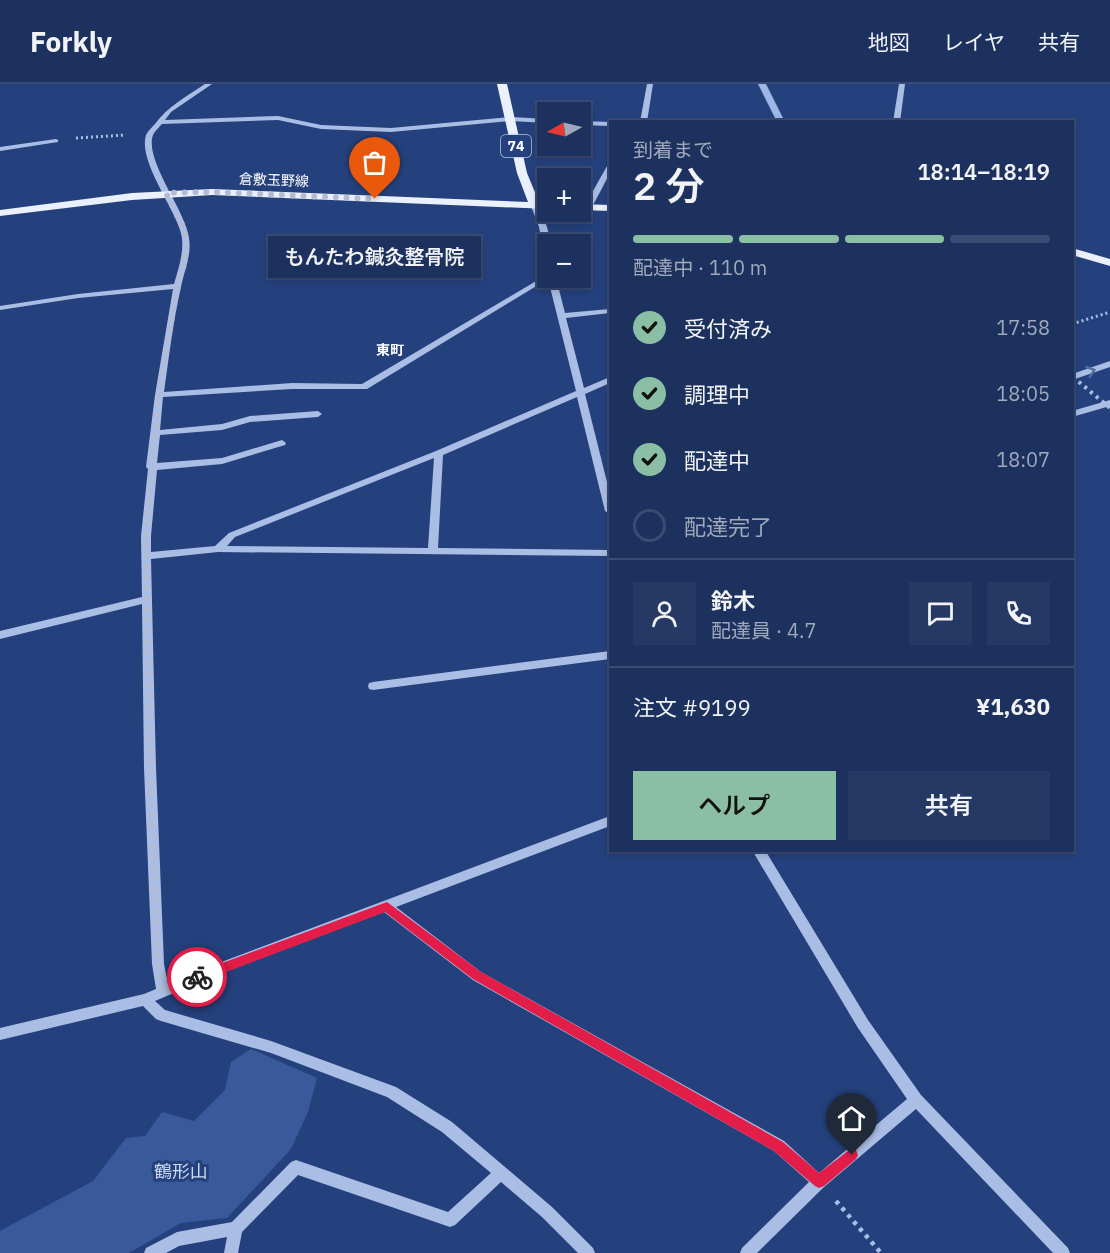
<!DOCTYPE html>
<html lang="ja">
<head>
<meta charset="utf-8">
<style>
	body { margin:0; font-family:"IBM Plex Sans","Noto Sans JP",sans-serif; background:#253964; color:#f1f3f6; height:100vh; display:flex; flex-direction:column; font-size:22px; white-space:nowrap }
	* { box-sizing:border-box; margin:0 }
	p { font-size:20px; color:#a0a9bc }
	.icon { flex:none; width:33px; height:33px; fill:none; stroke:currentColor; stroke-width:2; stroke-linecap:round; stroke-linejoin:round }
	.map { position:relative; flex:1; overflow:hidden }
	.panel { position:absolute; left:609px; top:36px; width:465px; height:732px; display:flex; flex-direction:column; background:#1c315e; border-radius:0px; box-shadow:0 3px 9px #0003,0 0 0 2px #3a4c73 }
	.panel>* { flex:none }
	.needle { width:39px; rotate:262deg }
	.buttons { position:absolute; left:537px; top:18px; display:grid; gap:12px }
	.buttons a { display:grid; place-items:center; width:54px; height:54px; border-radius:0px; background:#1c315e; box-shadow:0 3px 9px #0003,0 0 0 2px #3a4c73; font-size:30px }
	.pin { position:absolute; display:grid; place-items:center; width:51px; height:51px; color:#fff; margin:-62px -26px; border-radius:50% 50% 50% 0; rotate:-45deg; box-shadow:0 0 6px #0007 }
	.pin .icon { rotate:45deg }
	.courier { position:absolute; display:grid; place-items:center; width:60px; height:60px; margin:-30px; border:4px solid #e11d48; border-radius:50%; background:#fff; color:#222; box-shadow:0 2px 8px #0007 }
	.bubble { position:absolute; height:42px; border-radius:0px; background:#1c315e; box-shadow:0 3px 9px #0003,0 0 0 2px #3a4c73; font-size:20px; font-weight:600; line-height:42px; text-align:center }
	.overview em { font-style:normal; font-weight:600 }
	.overview div { display:flex; flex-direction:column-reverse }
	.overview { display:flex; align-items:center; justify-content:space-between; height:102px; padding:0 24px }
	h1 { font-size:39px; font-weight:600; line-height:45px }
	.bar { display:grid; grid-template-columns:repeat(4,1fr); gap:9px 6px; align-content:center; height:72px; padding:0 24px }
	.bar i { height:8px; border-radius:4px; background:#3a4c73 }
	.bar .current { background:#8abfa5 }
	.bar p { grid-column:span 4 }
	.line { display:flex; align-items:center; gap:15px; padding:0 24px; border-top:2px solid #3a4c73 }
	.line div { flex:1 }
	.round { display:grid; place-items:center; flex:none; width:63px; height:63px; border-radius:0px; background:#253964 }
	ol { padding:0 24px; list-style:none }
	li { display:flex; align-items:center; gap:18px; height:66px }
	li p { margin-inline-start:auto }
	li .icon { padding:6px; border-radius:50%; background:#8abfa5; color:#111; stroke-width:4 }
	li:last-child { color:#a0a9bc }
	li i { width:33px; height:33px; border:3px solid #3a4c73; border-radius:50% }
	.cta { display:flex; gap:12px; margin-top:auto; padding:12px 24px }
	.cta a { flex:1; height:69px; border-radius:0px; background:#8abfa5; color:#111; font-size:24px; font-weight:600; line-height:69px; text-align:center }
	.cta a+a { background:#253964; color:#f1f3f6 }
	header { display:flex; align-items:center; gap:36px; box-sizing:border-box; height:84px; padding:0 30px; background:#1c315e; border-bottom:2px solid #3a4c73 }
	header strong { font-size:28px }
	nav { display:flex; gap:33px; margin-inline-start:auto; font-size:21px }
	.map>svg:first-child { display:block }
	.green { fill:#39599b }
	.lines { fill:none; stroke-linecap:round; stroke-linejoin:round }
	.stream { fill:#9fb7e6; fill-rule:evenodd }
	.path-far1 { stroke:#aabee5; stroke-width:3; stroke-dasharray:2 3; stroke-linecap:butt }
	.path { stroke:#aabee5; stroke-width:4.5; stroke-dasharray:4 5; stroke-linecap:butt }
	.minor { fill:#aabee5; fill-rule:evenodd }
	.major { fill:#ebf0fd; fill-rule:evenodd }
	.path-bridge-far1 { stroke:#aabee5; stroke-width:3; stroke-dasharray:2 3; stroke-linecap:butt }
	.path-bridge { stroke:#aabee5; stroke-width:4; stroke-dasharray:3 4.5; stroke-linecap:butt }
	.oneway { stroke:#546da1 }
	.route { fill:#e11d48 }
	.done { stroke:#b3bcd2; stroke-width:6; stroke-dasharray:0 10.8 }
	.labels { text-anchor:middle; dominant-baseline:central; stroke-width:6; stroke-linejoin:round; paint-order:stroke }
	.shield { fill:#25417d; stroke:#bec6d8; stroke-width:1.5 }
	.shield-label { font-size:14px; font-weight:bold; fill:#fff }
	.far-street-label { font-size:14px; fill:#fff; stroke:#25417d }
	.far-neighbourhood-label { font-size:14px; font-weight:bold; fill:#fff; stroke:#25417d }
	.near-park-label { font-size:18px; fill:#cddaf4; stroke:#25417d }
</style>
</head>
<body>
<header>
<strong>Forkly</strong>
<nav><a>地図</a><a>レイヤ</a><a>共有</a></nav>
</header>
<div class="map">
<svg width="1110" height="1169" viewBox="0 0 1110 1169">
	<rect width="100%" height="100%" fill="#25417d"/>
	<path class="green" d="M 251,965 L 317,994 L 308,1028 L 291,1065 L 227,1134 L 181,1139 L 129,1169 L 0,1169 L 0,1147 L 93,1097 L 126,1054 L 145,1052 L 162,1028 L 194,1037 L 225,1006 L 231,978 Z"/>
	<g class="lines">
		<path class="stream" d="M 758,0 L 766,0 L 785,38 L 777,38 Z"/>
		<path class="path-far1" d="M 76,54 L 126,51
			M 1072,240 L 1110,228"/>
		<path class="path" d="M 836,1117 L 881,1169"/>
		<path class="minor" d="M 205,0 L 212,0 L 171,28 L 165,36 L 278,32 L 321,41 L 391,44 L 510,33 L 548,35 L 548,39 L 510,37 L 391,48 L 321,45 L 278,36 L 162,40 C 159,43 155,47 153,51 C 144,76 186,127 189,154 C 192,171 184,187 181,203 C 173,238 169,273 164,308 L 292,299 L 362,300 L 548,190 L 548,194 L 556,194 L 565,229 L 610,225 L 610,229 L 566,234 L 584,304 L 610,293 L 610,299 L 585,310 L 610,410 L 610,430 L 605,427 L 577,313 L 443,371 L 438,464 L 610,466 L 610,472 L 218,468 L 151,475 L 156,684 L 164,880 L 168,900 L 203,885 L 610,732 L 610,742 L 396,823 L 481,888 L 784,1057 L 819,1089 L 907,1015 L 858,944 L 752,766 L 765,766 L 868,936 L 921,1011 L 1068,1164 L 1070,1169 L 1053,1169 L 916,1025 L 824,1103 L 757,1169 L 740,1169 L 742,1164 L 809,1098 L 774,1067 L 473,896 L 384,828 L 211,893 L 155,917 L 165,926 L 271,957 L 396,1003 L 452,1038 L 552,1123 L 593,1164 L 595,1169 L 578,1169 L 542,1133 L 501,1098 L 455,1141 L 450,1143 L 298,1091 L 242,1148 L 238,1169 L 224,1169 L 227,1153 L 179,1162 L 166,1169 L 144,1169 L 146,1164 L 177,1148 L 232,1138 L 291,1078 L 296,1076 L 448,1128 L 491,1089 L 442,1048 L 387,1013 L 271,969 L 161,937 L 156,935 L 143,922 L 0,956 L 0,944 L 144,910 L 156,905 L 152,880 L 144,684 L 142,520 L 0,555 L 0,547 L 142,513 L 141,452 L 148,385 L 146,383 L 155,311 L 173,205 L 78,214 L 0,226 L 0,222 L 78,210 L 174,200 C 179,183 186,163 180,146 C 173,122 138,76 146,51 C 148,47 152,43 155,40 C 167,23 187,12 205,0 ZM 548,195 L 576,307 L 436,367 L 229,449 L 215,462 L 151,468 L 151,452 L 157,386 L 222,380 L 285,361 L 286,359 L 282,356 L 222,374 L 157,379 L 160,351 L 222,346 L 250,338 L 318,333 L 322,330 L 318,327 L 250,332 L 222,340 L 160,346 L 163,313 L 292,305 L 367,305 ZM 434,374 L 428,464 L 227,462 L 235,453 Z
			M 647,0 L 653,0 L 647,38 L 640,38 Z
			M 899,0 L 905,0 L 900,38 L 893,38 Z
			M 580,37 L 610,38 L 610,42 L 580,41 Z
			M 56,55 L 58,56 L 58,58 L 0,67 L 0,63 Z
			M 607,82 L 610,82 L 610,89 L 591,125 L 585,125 L 584,123 Z
			M 532,120 L 539,122 L 547,143 L 551,160 L 548,160 L 548,168 L 544,166 L 539,143 L 531,122 Z
			M 1110,277 L 1110,283 L 1072,296 L 1072,290 Z
			M 1110,316 L 1110,322 L 1072,333 L 1072,327 Z
			M 610,567 L 610,575 L 373,606 L 369,605 L 368,602 L 369,599 L 373,598 Z"/>
		<path class="major" d="M 497,0 L 507,0 L 527,89 L 539,118 L 548,119 L 548,125 L 212,111 L 132,116 L 0,132 L 0,126 L 132,109 L 212,105 L 528,118 L 517,89 Z
			M 580,120 L 610,121 L 610,127 L 580,126 Z
			M 1072,164 L 1110,175 L 1110,182 L 1072,171 Z"/>
		<path class="path-bridge-far1" d="M 1072,292 L 1075,295"/>
		<path class="path-bridge" d="M 1073,293 L 1110,324"/>
	</g>
	<defs><path id="oneway-chevron" d="M-2-3.5L2.5 0L-2 3.5" fill="none" stroke-width="1.6" stroke-linecap="round" stroke-linejoin="round" transform="scale(1.5)"/></defs>
	<use class="oneway" href="#oneway-chevron" transform="translate(1091 287) rotate(-19)"/>
	<path class="route" d="M 387,818 L 481,888 L 783,1058 L 819,1089 L 852,1064 L 856,1066 L 858,1071 L 856,1075 L 824,1102 L 819,1104 L 815,1102 L 774,1067 L 473,895 L 385,828 L 197,899 L 191,893 L 193,890 Z"/>
	<g class="lines">
		<path class="done" d="M 197,893 L 162,908 L 158,880 L 150,684 L 146,452 L 159,311 L 177,202 L 184,181 L 186,157 L 184,145 L 166,109 L 212,108 L 375,115"/>
	</g>
	<g class="labels">
		<rect class="shield" x="501" y="51" width="30" height="22" rx="4.5"/>
		<g class="shield-label">
			<text x="516" y="62">74</text>
		</g>
		<g class="far-street-label">
			<text transform="translate(274 96) rotate(2)">倉敷玉野線</text>
		</g>
		<g class="far-neighbourhood-label">
			<text x="390" y="266">東町</text>
		</g>
		<g class="near-park-label">
			<text x="181" y="1087">鶴形山</text>
		</g>
	</g>
</svg>
<div class="buttons">
<a><svg class="needle" viewBox="-14 -14 28 28"><path d="M0-13l5 13h-10z" fill="#e53935"/><path d="M0 13l5-13h-10z" fill="#a0a9bc"/></svg></a>
<a>+</a>
<a>−</a>
</div>
<div class="pin" style="left:375px;top:115px;background:#ea580c"><svg class="icon" aria-label="bag" viewBox="0 0 24 24"><path d="M5 8h14l-1 12H6zM9 8a3 3 0 0 1 6 0"/></svg></div>
<div class="pin" style="left:852px;top:1071px;background:#1f2937"><svg class="icon" aria-label="home" viewBox="0 0 24 24"><path d="M3 11l9-7 9 7M6 9v11h12V9"/></svg></div>
<div class="courier" style="left:197px;top:893px"><svg class="icon" aria-label="bike" viewBox="0 0 24 24"><circle cx="6" cy="16" r="4"/><circle cx="18" cy="16" r="4"/><path d="M6 16l4-8h5l3 8M10 8l3 8H6M13 5h3"/></svg></div>
<div class="bubble" style="left:268px;top:152px;width:213px">もんたわ鍼灸整骨院</div>
<section class="panel">
<div class="overview"><div><h1>2 分</h1><p>到着まで</p></div><em>18:14–18:19</em></div>
<div class="bar"><i class="current"></i><i class="current"></i><i class="current"></i><i></i><p>配達中 · 110 m</p></div>
<ol>
<li><svg class="icon" aria-label="check" viewBox="0 0 24 24"><path d="M5 12l5 5 9-10"/></svg>受付済み<p>17:58</p></li>
<li><svg class="icon" aria-label="check" viewBox="0 0 24 24"><path d="M5 12l5 5 9-10"/></svg>調理中<p>18:05</p></li>
<li><svg class="icon" aria-label="check" viewBox="0 0 24 24"><path d="M5 12l5 5 9-10"/></svg>配達中<p>18:07</p></li>
<li><i></i>配達完了</li>
</ol>
<div class="line" style="height:108px"><a class="round"><svg class="icon" aria-label="person" viewBox="0 0 24 24"><circle cx="12" cy="8" r="4"/><path d="M4 21q1-7 8-7t8 7"/></svg></a><div><b>鈴木</b><p>配達員 · 4.7</p></div><a class="round"><svg class="icon" aria-label="chat" viewBox="0 0 24 24"><path d="M4 5h16v11H9l-5 4z"/></svg></a><a class="round"><svg class="icon" aria-label="phone" viewBox="0 0 24 24"><path d="M5 4h4l2 5-3 2q2 4 5 5l2-3 5 2v4C11 20 4 13 5 4z"/></svg></a></div>
<div class="line" style="height:78px"><div>注文 #9199</div><b>¥1,630</b></div>
<div class="cta"><a>ヘルプ</a><a>共有</a></div>
</section>
</div>
</body>
</html>
